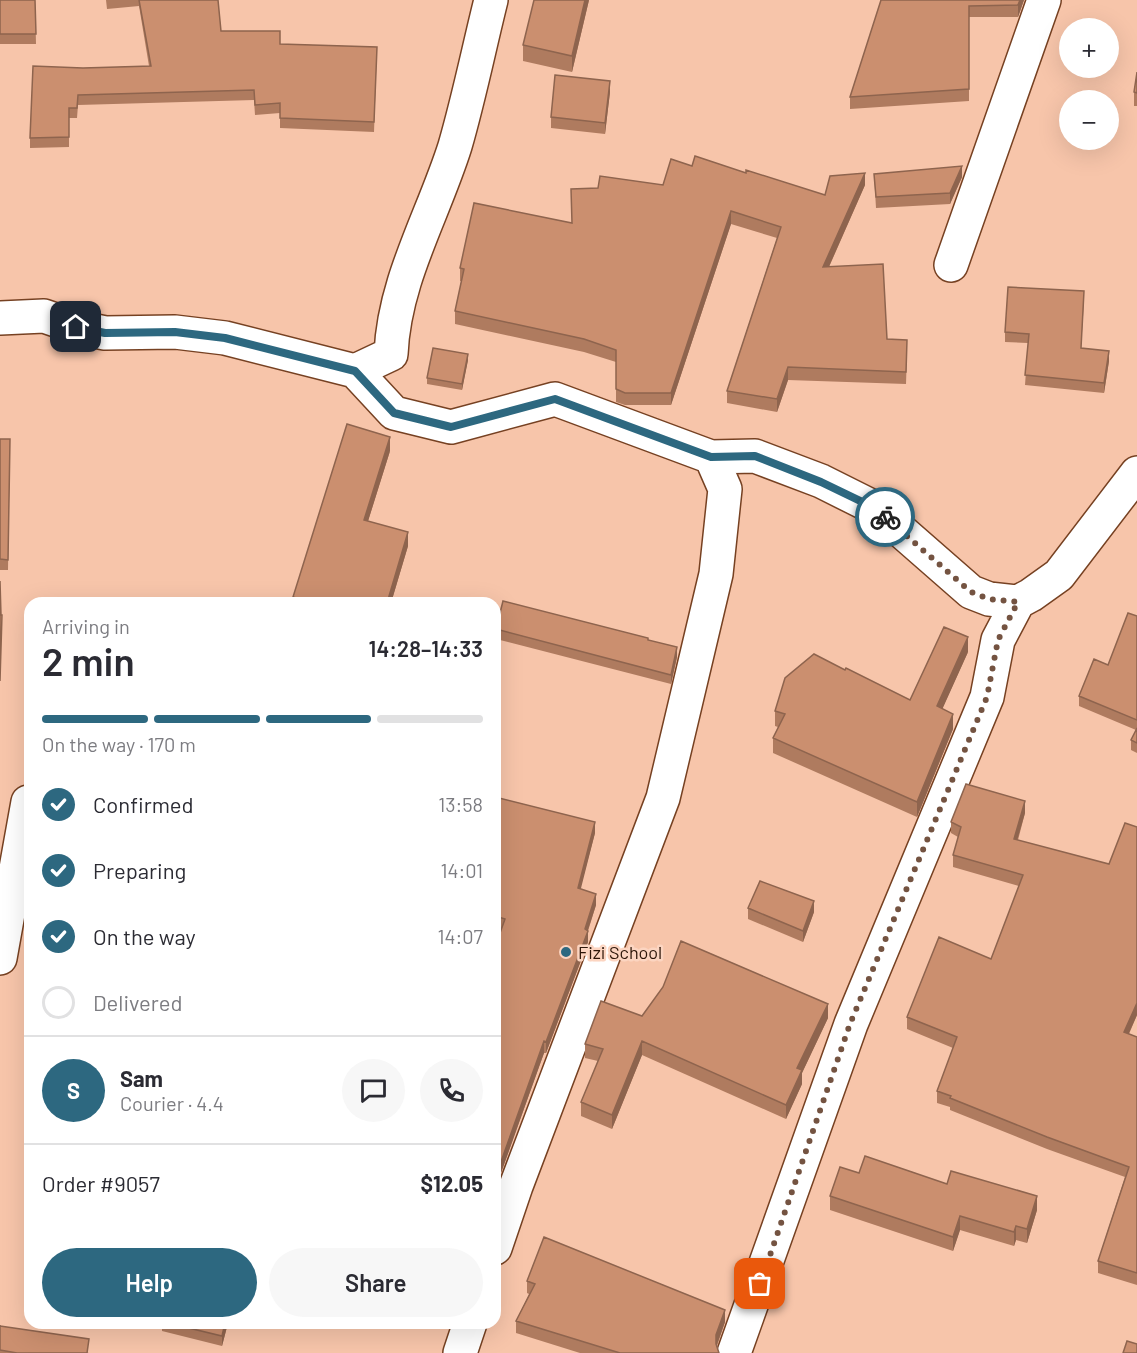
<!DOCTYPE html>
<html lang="en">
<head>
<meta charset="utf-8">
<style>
	body { margin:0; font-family:Barlow,sans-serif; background:#f7f7f7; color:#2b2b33; height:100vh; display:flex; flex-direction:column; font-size:22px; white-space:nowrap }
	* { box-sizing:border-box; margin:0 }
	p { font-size:20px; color:#7c7c81 }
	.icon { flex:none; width:33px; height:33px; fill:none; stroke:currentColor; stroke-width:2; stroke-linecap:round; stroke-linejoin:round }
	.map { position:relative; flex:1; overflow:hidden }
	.panel { position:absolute; left:24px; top:597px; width:477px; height:732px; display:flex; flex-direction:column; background:#fff; border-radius:18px; box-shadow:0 6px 24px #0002 }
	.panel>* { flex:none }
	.controls { position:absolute; left:1059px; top:18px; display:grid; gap:12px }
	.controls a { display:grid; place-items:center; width:60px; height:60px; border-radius:50%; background:#fff; box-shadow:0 6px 24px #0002; font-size:30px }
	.pin { position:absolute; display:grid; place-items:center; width:51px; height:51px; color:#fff; margin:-26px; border-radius:12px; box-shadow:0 3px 9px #0006 }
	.courier { position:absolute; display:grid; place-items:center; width:60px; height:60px; margin:-30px; border:4px solid #2d6880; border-radius:50%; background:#fff; color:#222; box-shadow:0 2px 8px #0007 }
	.headline em { font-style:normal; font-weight:600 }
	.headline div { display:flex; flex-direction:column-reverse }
	.headline { display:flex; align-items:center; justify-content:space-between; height:102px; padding:0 18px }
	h1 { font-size:39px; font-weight:600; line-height:45px }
	.bar { display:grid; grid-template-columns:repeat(4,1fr); gap:9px 6px; align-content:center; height:72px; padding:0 18px }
	.bar i { height:8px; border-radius:4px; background:#e1e1e2 }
	.bar .current { background:#2d6880 }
	.bar p { grid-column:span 4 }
	.line { display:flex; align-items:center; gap:15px; padding:0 18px; border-top:2px solid #e1e1e2 }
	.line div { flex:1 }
	.round { display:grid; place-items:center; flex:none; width:63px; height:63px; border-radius:32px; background:#f7f7f7 }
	ol { padding:0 18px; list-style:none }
	li { display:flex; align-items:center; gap:18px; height:66px }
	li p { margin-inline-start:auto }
	li .icon { padding:6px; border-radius:50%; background:#2d6880; color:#fff; stroke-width:4 }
	li:last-child { color:#7c7c81 }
	li i { width:33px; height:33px; border:3px solid #e1e1e2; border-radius:50% }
	.cta { display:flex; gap:12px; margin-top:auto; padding:12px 18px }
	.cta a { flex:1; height:69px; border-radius:36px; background:#2d6880; color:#fff; font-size:24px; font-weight:600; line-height:69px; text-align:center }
	.cta a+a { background:#f7f7f7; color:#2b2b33 }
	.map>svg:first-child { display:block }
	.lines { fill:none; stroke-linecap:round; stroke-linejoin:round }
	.minor-casing { stroke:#764122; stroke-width:36 }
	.minor { stroke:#fff; stroke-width:33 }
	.wall { fill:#af7b5f }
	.shaded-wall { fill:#8e644e }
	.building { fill:#cb8f6f; stroke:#8e644e; stroke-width:1.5 }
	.done { stroke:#745341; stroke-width:6; stroke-dasharray:0 10.8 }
	.route { stroke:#2d6880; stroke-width:8 }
	.poi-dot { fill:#2d6880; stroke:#fcd5c1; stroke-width:2 }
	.labels { text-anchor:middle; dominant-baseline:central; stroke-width:5; stroke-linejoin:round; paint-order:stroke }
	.poi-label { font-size:18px; fill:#2d1609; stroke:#fcd5c1; text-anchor:start }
</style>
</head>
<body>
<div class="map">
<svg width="1137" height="1353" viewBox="0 0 1137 1353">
	<rect width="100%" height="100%" fill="#f7c5aa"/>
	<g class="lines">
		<g class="minor-casing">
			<path id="minor" d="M 491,0 C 479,48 469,98 455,146 C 433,216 394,280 391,354 L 355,371 L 394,413 L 451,427 L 555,399 L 711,457 L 725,489 L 716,574 L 663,798 L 516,1186 L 495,1248
				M 951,265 L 1044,0
				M 0,318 L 44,316 L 76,327 L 105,333 L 175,332 L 225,338 L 355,371
				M 711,457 L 755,456 L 821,481 L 875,508 L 971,592 L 989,599 L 1018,602
				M 0,958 L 28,802
				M 460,1353 L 470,1323
				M 734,1353 L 851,1024 L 987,697 L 998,640 L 1018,602 L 1031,595 L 1059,575 L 1137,473"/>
		</g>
		<use href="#minor" class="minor"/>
	</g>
	<path class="wall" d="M 0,0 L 35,0 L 36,44 L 0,44 Z
		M 100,0 L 218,0 L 221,31 L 280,44 L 377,47 L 374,132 L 280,128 L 280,113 L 255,115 L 254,100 L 78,105 L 77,118 L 69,118 L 69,147 L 30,148 L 30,138 L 83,68 L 149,66 L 139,6 L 107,9 L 106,0 Z
		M 589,0 L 572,72 L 523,61 L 523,45 Z
		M 881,0 L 1024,0 L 1018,17 L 969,17 L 969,101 L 850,109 L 850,97 Z
		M 1137,72 L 1137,106 L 1134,106 L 1134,92 Z
		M 610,92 L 605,134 L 551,128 L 551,117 Z
		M 692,166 L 746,173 L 825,195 L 865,185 L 829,267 L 887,339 L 907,352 L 906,384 L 788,380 L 777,412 L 727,403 L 727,391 L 777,238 L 731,224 L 671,405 L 625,405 L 616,402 L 616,362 L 584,352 L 455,324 L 455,311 L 462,281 L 460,281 L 460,268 L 572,223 L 663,185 Z
		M 874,174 L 962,177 L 950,204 L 876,208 Z
		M 1084,301 L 1081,348 L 1109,361 L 1104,393 L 1025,385 L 1028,343 L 1005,342 L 1005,332 Z
		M 468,360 L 462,390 L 427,384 L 427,378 Z
		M 0,439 L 10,439 L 8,570 L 0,570 Z
		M 390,451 L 368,521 L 408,546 L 391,603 L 293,603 L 293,597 Z
		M 1137,616 L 1137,753 L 1131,750 L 1131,740 L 1136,730 L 1079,706 L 1079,696 L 1108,665 Z
		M 496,629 L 677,657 L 671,684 L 496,639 Z
		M 968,652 L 942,709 L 953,729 L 917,817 L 773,753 L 773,738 L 778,727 L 775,726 L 775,711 L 845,670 L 910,700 Z
		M 495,797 L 595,833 L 580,889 L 596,905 L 588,931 L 588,942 L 546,1053 L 544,1053 L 497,1184 L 495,1184 L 495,947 L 502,929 L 495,927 Z
		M 1025,813 L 1018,840 L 1137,1015 L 1129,1034 L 1137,1037 L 1137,1285 L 1098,1273 L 1098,1261 L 1125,1177 L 1047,1149 L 950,1110 L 950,1107 L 937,1103 L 937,1091 L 953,1048 L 907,1029 L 907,1017 L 991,959 L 1019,886 L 953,867 L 953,855 L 958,837 L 951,833 L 951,822 Z
		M 748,908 L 814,912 L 803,942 L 748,919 Z
		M 642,1016 L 828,1018 L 802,1073 L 802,1084 L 786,1119 L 642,1055 L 612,1129 L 581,1116 L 581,1102 L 598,1061 L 585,1058 L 585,1044 Z
		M 859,1173 L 947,1184 L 1037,1210 L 1027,1243 L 1016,1240 L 1014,1246 L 960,1230 L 953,1251 L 830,1210 L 830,1196 Z
		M 527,1281 L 725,1322 L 717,1346 L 719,1353 L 580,1353 L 516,1333 L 516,1321 L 529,1294 L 527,1293 Z
		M 162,1323 L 228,1323 L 222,1346 L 162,1331 Z
		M 0,1325 L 1,1326 L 89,1353 L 0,1353 Z"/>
	<path class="shaded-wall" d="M 585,0 L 589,0 L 572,72 L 572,56 Z
		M 1020,0 L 1024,0 L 1018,17 L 1018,5 Z
		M 610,81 L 610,92 L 605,134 L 605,123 Z
		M 962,166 L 962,177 L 950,204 L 950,193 Z
		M 865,173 L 865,185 L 823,280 L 823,267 Z
		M 731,211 L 731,224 L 671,405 L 671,393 Z
		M 1109,351 L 1109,361 L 1104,393 L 1104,383 Z
		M 468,354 L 468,360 L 462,390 L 462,384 Z
		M 788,367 L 788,380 L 777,412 L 777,399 Z
		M 390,437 L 390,451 L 364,534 L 364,520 Z
		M 408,532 L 408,546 L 391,603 L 387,603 Z
		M 968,637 L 968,652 L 937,721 L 937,706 Z
		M 677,647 L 677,657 L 671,684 L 671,675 Z
		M 953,714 L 953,729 L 917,817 L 917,802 Z
		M 1025,801 L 1025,813 L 1014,851 L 1014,839 Z
		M 595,822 L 595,833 L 578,900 L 578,888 Z
		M 596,894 L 596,905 L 585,939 L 588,931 L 588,942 L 546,1053 L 546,1042 Z
		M 814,901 L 814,912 L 803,942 L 803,931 Z
		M 1137,1003 L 1137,1015 L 1124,1044 L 1124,1032 Z
		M 828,1004 L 828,1018 L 802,1073 L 802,1084 L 786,1119 L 786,1105 L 797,1068 Z
		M 544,1041 L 544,1053 L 497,1184 L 497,1173 Z
		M 642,1041 L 642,1055 L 612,1129 L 612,1115 Z
		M 1037,1196 L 1037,1210 L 1027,1243 L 1027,1229 Z
		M 960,1216 L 960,1230 L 953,1251 L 953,1237 Z
		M 1016,1226 L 1016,1240 L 1014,1246 L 1014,1232 Z
		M 725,1310 L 725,1322 L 716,1347 L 716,1335 Z
		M 225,1323 L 228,1323 L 222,1346 L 222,1336 Z"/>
	<path class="building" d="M 0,0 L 35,0 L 36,34 L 0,34 Z
		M 139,0 L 218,0 L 221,31 L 280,31 L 280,44 L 377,47 L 374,122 L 280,118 L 280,103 L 255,105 L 254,90 L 78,95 L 77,108 L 69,108 L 69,137 L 30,138 L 33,66 L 83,68 L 151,66 Z
		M 534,0 L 585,0 L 572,56 L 523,45 Z
		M 881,0 L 1020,0 L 1018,5 L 969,6 L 969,89 L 850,97 Z
		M 1137,72 L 1137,93 L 1134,92 Z
		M 555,75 L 610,81 L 605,123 L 551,117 Z
		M 695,156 L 746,173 L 746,170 L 825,195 L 830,176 L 865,173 L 823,267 L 883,264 L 887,339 L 907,340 L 906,372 L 788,367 L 777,399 L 727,391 L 781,227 L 731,211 L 671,393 L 625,393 L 616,389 L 616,350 L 584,339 L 455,311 L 464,269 L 460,268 L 474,203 L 572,223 L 571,189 L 598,188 L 600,176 L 663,185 L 671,159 L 692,166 Z
		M 962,166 L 950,193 L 876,197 L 874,174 Z
		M 1008,287 L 1084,291 L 1081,348 L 1109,351 L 1104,383 L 1025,375 L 1029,334 L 1005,332 Z
		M 433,348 L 468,354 L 462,384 L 427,378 Z
		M 347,424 L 390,437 L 364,520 L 408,532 L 387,603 L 351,603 L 339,600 L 338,603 L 313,603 L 293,597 Z
		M 0,439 L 10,439 L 8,560 L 0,559 Z
		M 0,581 L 1,615 L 2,615 L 0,681 Z
		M 503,601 L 648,638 L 648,640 L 677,647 L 671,675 L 496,629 Z
		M 1128,613 L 1137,616 L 1137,720 L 1079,696 L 1094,659 L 1108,665 Z
		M 944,627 L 968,637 L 937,706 L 953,714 L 917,802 L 773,738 L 785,714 L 775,711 L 785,678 L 814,654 L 845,670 L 846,668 L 910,700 Z
		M 1137,728 L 1137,743 L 1131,740 Z
		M 966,784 L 1025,801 L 1014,839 L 1109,864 L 1125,823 L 1137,827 L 1137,1003 L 1124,1032 L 1137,1037 L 1137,1273 L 1098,1261 L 1129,1167 L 1047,1137 L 950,1098 L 951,1096 L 937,1091 L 957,1037 L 907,1017 L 939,937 L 991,959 L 1023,875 L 953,855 L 961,827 L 951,822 Z
		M 495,797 L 595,822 L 578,888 L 596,894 L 585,929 L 588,931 L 546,1042 L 544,1041 L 497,1173 L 495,1173 L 495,947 L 505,919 L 495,916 Z
		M 760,881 L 814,901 L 803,931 L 748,908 Z
		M 681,941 L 828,1004 L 797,1068 L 802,1070 L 786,1105 L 642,1041 L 612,1115 L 581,1102 L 603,1049 L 585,1044 L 601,1001 L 642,1016 L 663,987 Z
		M 865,1156 L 947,1184 L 951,1171 L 1037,1196 L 1027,1229 L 1016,1226 L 1014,1232 L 960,1216 L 953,1237 L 830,1196 L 840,1167 L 859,1173 Z
		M 544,1237 L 725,1310 L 716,1335 L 716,1344 L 719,1353 L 620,1353 L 516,1321 L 535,1284 L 527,1281 Z
		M 168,1323 L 225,1323 L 222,1336 Z
		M 0,1325 L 0,1326 L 89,1339 L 87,1353 L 17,1353 L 0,1350 Z
		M 1127,1341 L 1137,1344 L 1137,1353 L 1123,1353 Z"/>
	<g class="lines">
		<path class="done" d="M 760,1284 L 850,1024 L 987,697 L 998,640 L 1018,602 L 989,599 L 971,592 L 885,517"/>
		<path class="route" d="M 76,327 L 105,333 L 175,332 L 225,338 L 355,371 L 394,413 L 451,427 L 555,399 L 711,457 L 755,456 L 821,482 L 875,508 L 885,517"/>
	</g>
	<circle class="poi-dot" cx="566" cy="952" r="6"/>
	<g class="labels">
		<g class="poi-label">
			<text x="578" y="952">Fizi School</text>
		</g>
	</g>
</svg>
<div class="controls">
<a>+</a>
<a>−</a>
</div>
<div class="pin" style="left:760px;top:1284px;background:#ea580c"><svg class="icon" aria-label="bag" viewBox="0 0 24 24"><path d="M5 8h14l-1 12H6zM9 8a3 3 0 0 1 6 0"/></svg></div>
<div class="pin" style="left:76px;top:327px;background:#1f2937"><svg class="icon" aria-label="home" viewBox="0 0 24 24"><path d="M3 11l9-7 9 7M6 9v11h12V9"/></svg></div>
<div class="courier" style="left:885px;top:517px"><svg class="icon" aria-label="bike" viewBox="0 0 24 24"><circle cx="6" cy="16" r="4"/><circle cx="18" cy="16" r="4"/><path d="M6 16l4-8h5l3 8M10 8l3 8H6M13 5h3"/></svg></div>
<section class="panel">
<div class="headline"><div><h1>2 min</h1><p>Arriving in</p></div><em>14:28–14:33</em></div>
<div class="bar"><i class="current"></i><i class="current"></i><i class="current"></i><i></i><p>On the way · 170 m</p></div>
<ol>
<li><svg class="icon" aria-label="check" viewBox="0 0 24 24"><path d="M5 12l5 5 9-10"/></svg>Confirmed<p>13:58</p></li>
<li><svg class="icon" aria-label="check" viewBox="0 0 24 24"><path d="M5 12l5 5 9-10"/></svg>Preparing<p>14:01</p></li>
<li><svg class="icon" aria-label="check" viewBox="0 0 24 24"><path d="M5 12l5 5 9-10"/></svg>On the way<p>14:07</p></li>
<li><i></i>Delivered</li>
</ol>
<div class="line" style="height:108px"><b class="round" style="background:#2d6880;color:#fff">S</b><div><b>Sam</b><p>Courier · 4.4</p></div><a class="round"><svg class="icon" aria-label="chat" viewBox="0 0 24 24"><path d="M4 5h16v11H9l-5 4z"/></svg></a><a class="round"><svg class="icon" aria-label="phone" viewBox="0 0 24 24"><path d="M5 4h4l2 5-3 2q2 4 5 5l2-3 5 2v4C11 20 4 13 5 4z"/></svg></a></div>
<div class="line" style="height:78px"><div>Order #9057</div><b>$12.05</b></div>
<div class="cta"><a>Help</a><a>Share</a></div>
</section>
</div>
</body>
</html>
